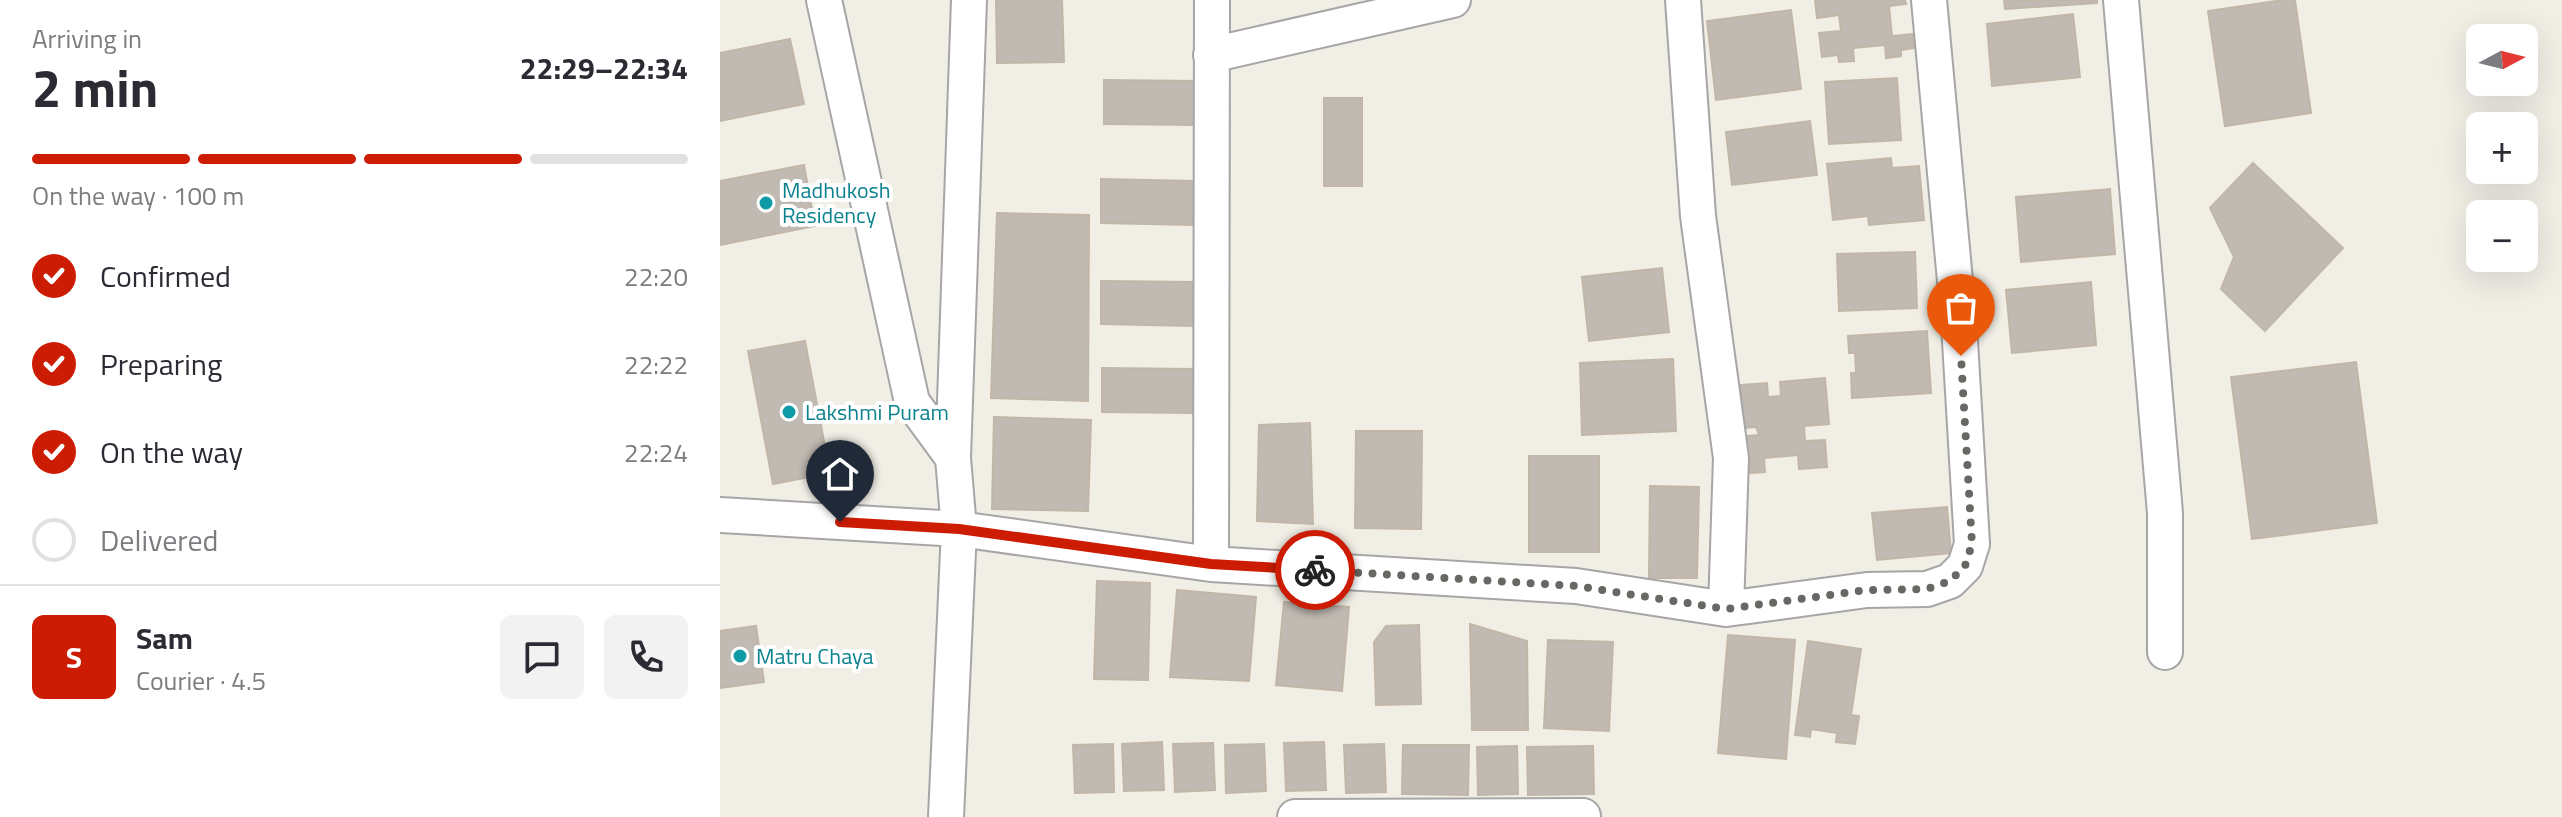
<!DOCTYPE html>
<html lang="en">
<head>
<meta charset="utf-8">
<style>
	body { margin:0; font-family:"Titillium Web",sans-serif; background:#f2f2f3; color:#2b2b33; height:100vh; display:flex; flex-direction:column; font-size:30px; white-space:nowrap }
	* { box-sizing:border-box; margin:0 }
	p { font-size:26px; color:#7c7c81 }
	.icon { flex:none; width:44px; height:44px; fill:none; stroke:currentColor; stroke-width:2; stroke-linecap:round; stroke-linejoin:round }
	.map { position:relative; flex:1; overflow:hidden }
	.drawer { display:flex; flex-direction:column; background:#fff; width:720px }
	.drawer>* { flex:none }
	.needle { width:52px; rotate:83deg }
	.fabs { position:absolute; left:1746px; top:24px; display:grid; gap:16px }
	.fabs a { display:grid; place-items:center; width:72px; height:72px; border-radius:12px; background:#fff; box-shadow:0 8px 32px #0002; font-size:40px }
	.pin { position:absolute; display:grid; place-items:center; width:68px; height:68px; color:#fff; margin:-82px -34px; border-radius:50% 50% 50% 0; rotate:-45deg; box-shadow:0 0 8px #0007 }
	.pin .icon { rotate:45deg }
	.courier { position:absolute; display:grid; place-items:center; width:80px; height:80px; margin:-40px; border:6px solid #cc1c03; border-radius:50%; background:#fff; color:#222; box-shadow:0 2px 10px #0007 }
	.headline em { font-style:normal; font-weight:700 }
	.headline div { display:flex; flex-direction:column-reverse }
	.headline { display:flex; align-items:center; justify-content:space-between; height:136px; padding:0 32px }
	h1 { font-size:52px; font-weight:700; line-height:60px }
	.bar { display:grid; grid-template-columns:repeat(4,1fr); gap:12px 8px; align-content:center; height:96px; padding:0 32px }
	.bar i { height:10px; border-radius:6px; background:#e1e1e2 }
	.bar .current { background:#cc1c03 }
	.bar p { grid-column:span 4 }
	.line { display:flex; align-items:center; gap:20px; padding:0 32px; border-top:2px solid #e1e1e2 }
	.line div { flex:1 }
	.round { display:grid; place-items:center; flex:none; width:84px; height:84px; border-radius:12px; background:#f2f2f3 }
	ol { padding:0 32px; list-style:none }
	li { display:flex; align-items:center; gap:24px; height:88px }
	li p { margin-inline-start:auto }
	li .icon { padding:8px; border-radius:50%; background:#cc1c03; color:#fff; stroke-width:4 }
	li:last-child { color:#7c7c81 }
	li i { width:44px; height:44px; border:4px solid #e1e1e2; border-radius:50% }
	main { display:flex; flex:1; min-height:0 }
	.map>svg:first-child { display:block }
	.building { fill:#c0bab2; stroke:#c1b6a8; stroke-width:2 }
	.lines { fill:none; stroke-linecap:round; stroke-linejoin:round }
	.minor-casing { stroke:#a6a6a6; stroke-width:38 }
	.minor { stroke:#fff; stroke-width:34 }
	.done { stroke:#686764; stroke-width:8; stroke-dasharray:0 14.4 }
	.route { stroke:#cc1c03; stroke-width:10 }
	.culture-dot { fill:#0f9aa8; stroke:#fff; stroke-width:3 }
	.labels { text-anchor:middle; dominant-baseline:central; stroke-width:8; stroke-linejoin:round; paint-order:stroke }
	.culture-label { font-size:22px; fill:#0d838f; stroke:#fff; text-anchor:start }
</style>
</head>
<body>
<main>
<section class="drawer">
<div class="headline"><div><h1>2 min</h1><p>Arriving in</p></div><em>22:29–22:34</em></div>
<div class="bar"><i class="current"></i><i class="current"></i><i class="current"></i><i></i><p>On the way · 100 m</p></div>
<ol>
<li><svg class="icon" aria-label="check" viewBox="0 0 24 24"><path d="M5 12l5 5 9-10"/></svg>Confirmed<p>22:20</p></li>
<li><svg class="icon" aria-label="check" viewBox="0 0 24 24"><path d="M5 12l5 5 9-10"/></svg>Preparing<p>22:22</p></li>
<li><svg class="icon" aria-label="check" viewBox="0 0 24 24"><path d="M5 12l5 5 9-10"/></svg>On the way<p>22:24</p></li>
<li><i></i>Delivered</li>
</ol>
<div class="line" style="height:144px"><b class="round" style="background:#cc1c03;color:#fff">S</b><div><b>Sam</b><p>Courier · 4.5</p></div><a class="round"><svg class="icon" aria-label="chat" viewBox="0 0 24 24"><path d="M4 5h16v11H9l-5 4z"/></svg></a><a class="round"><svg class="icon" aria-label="phone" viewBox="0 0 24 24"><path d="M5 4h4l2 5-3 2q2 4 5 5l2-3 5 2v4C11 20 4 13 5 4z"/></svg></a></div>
</section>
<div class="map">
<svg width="1842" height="817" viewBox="0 0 1842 817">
	<rect width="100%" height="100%" fill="#f0eee5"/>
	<path class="building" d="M 276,0 L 342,0 L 344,62 L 277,63 Z
		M 1095,0 L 1185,0 L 1186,4 L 1169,6 L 1172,36 L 1193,34 L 1195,48 L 1181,50 L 1181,56 L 1166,58 L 1165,45 L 1133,48 L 1134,61 L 1119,62 L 1118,55 L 1102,57 L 1099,33 L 1121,31 L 1119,15 L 1097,18 Z
		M 1284,0 L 1377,0 L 1377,3 L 1285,9 Z
		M 1563,0 L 1575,0 L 1591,113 L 1505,126 L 1488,11 Z
		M 1071,10 L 1081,89 L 996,100 L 987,21 Z
		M 1353,14 L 1360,77 L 1272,86 L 1267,24 Z
		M 70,39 L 84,104 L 0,121 L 0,53 Z
		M 1177,78 L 1181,140 L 1109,144 L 1105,82 Z
		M 384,80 L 477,81 L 476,125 L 384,124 Z
		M 604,98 L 642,98 L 642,186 L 604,186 Z
		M 1090,121 L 1097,175 L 1012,185 L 1006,132 Z
		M 1171,158 L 1172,168 L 1199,166 L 1204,220 L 1149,225 L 1148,216 L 1113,220 L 1107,164 Z
		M 1533,163 L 1623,248 L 1545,331 L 1501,289 L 1514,257 L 1490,208 Z
		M 84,165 L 95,226 L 0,245 L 0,181 Z
		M 381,179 L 474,181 L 473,225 L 381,223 Z
		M 1390,189 L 1395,254 L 1301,262 L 1296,197 Z
		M 277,213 L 369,215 L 368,401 L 271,398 Z
		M 1195,252 L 1197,308 L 1119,311 L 1117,254 Z
		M 942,268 L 949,332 L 869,341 L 862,277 Z
		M 381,281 L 473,282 L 473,326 L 381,324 Z
		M 1371,282 L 1376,345 L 1292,353 L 1286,290 Z
		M 1207,331 L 1211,393 L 1132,398 L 1131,373 L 1136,373 L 1135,353 L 1129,353 L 1128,336 Z
		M 85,341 L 110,473 L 53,484 L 28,351 Z
		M 953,359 L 956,431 L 862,435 L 860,363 Z
		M 1636,362 L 1657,523 L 1532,539 L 1511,377 Z
		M 382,368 L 475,369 L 474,413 L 382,412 Z
		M 1105,378 L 1109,424 L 1084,426 L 1085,441 L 1105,440 L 1107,467 L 1079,469 L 1078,455 L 1044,458 L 1045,472 L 1018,474 L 1015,437 L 1039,435 L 1036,427 L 1013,429 L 1009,386 L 1047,383 L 1048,397 L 1061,396 L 1060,382 Z
		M 274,417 L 371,420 L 368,511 L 272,509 Z
		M 590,423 L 593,524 L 537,521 L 539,425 Z
		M 636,431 L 702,431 L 701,529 L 635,528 Z
		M 809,456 L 879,456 L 879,552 L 809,552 Z
		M 930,486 L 979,487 L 977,578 L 929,578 Z
		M 1227,507 L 1231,553 L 1157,560 L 1152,513 Z
		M 377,581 L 430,583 L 428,680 L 374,679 Z
		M 457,590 L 536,597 L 529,681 L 450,677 Z
		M 564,602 L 629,607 L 622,691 L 556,685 Z
		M 750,624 L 807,641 L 808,730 L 752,730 Z
		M 699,625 L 701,704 L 656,705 L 654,642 L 666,626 Z
		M 36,626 L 44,682 L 0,688 L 0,631 Z
		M 1008,635 L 1075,640 L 1066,759 L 998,753 Z
		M 828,640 L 893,642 L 889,731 L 824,728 Z
		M 1088,641 L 1141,649 L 1131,715 L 1139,716 L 1135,744 L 1116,742 L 1117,733 L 1091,729 L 1090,737 L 1075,735 Z
		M 442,742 L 444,790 L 404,791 L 402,744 Z
		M 604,742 L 606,790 L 566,791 L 564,743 Z
		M 493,743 L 495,790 L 455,792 L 453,744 Z
		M 393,744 L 394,792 L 355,793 L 353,745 Z
		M 544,744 L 546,791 L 506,793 L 505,745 Z
		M 664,744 L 666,792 L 626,793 L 624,745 Z
		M 683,745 L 749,745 L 748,795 L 682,794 Z
		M 797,746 L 798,794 L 758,795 L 757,747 Z
		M 873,746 L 874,794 L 808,795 L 807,747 Z"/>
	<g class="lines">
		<g class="minor-casing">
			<path id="minor" d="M 104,0 L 192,402 L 233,458
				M 963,0 L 978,216 L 1011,458 L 1006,609
				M 1401,0 L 1445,513 L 1445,652
				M 491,55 L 733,0
				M 0,515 L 239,529 L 491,564 L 856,586 L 1006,609 L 1147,590 L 1207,589 L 1230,581 L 1245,566 L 1252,544 L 1239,324 L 1209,0
				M 491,564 L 492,0
				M 226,817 L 239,529 L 233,458 L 249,0
				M 575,817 L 863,816"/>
		</g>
		<use href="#minor" class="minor"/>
	</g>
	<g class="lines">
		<path class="done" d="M 595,570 L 856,586 L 1006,609 L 1147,590 L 1207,589 L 1230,581 L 1245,566 L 1252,544 L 1241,356"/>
		<path class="route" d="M 120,522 L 239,529 L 491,564 L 595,570"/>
	</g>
	<g class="culture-dot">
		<circle cx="46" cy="203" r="8"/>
		<circle cx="69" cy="412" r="8"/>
		<circle cx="20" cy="656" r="8"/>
	</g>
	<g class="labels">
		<g class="culture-label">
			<text x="62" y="190">Madhukosh<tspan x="62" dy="25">Residency</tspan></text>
			<text x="85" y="412">Lakshmi Puram</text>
			<text x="36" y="656">Matru Chaya</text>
		</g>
	</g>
</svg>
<div class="fabs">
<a><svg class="needle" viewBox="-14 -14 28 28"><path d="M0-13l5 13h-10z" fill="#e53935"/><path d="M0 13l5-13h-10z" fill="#7c7c81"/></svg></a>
<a>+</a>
<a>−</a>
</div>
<div class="pin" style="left:1241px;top:356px;background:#ea580c"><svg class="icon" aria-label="bag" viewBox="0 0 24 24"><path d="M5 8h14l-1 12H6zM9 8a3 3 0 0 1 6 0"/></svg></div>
<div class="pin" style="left:120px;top:522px;background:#1f2937"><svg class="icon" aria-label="home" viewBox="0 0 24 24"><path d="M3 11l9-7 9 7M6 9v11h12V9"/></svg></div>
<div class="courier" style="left:595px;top:570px"><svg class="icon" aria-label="bike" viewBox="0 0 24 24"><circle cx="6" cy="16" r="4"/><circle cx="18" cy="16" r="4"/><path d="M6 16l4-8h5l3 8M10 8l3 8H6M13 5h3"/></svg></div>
</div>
</main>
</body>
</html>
